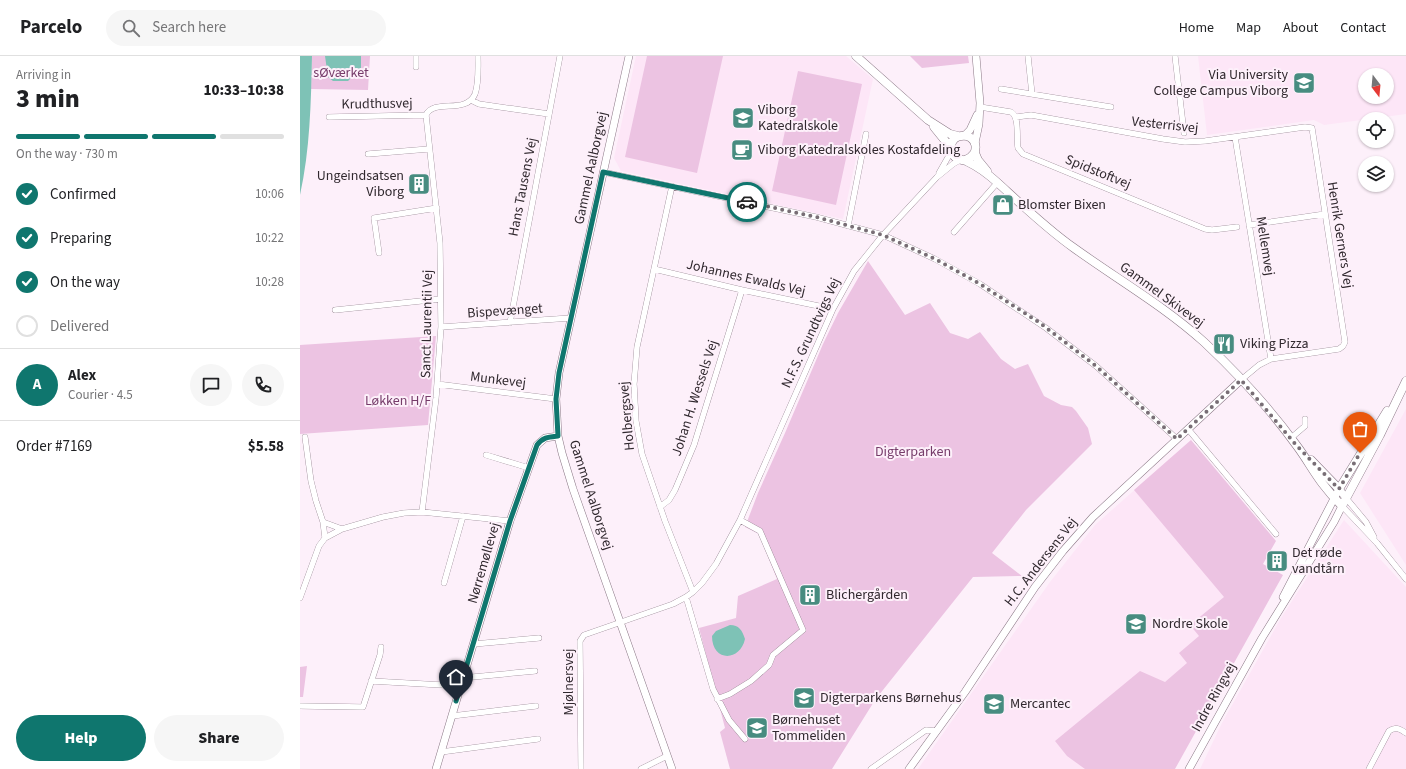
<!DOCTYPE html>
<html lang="en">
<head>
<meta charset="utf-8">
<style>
	body { margin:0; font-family:"Source Sans 3",sans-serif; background:#f6f6f6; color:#202124; height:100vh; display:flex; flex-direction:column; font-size:15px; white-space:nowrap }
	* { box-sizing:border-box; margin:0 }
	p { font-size:13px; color:#757577 }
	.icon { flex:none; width:22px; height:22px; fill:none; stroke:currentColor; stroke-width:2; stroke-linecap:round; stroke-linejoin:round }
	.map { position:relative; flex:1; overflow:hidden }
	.side { display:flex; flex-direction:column; background:#fff; width:300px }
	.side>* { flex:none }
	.needle { width:26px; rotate:164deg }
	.tools { position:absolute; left:1058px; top:12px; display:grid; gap:8px }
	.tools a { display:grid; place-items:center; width:36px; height:36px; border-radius:50%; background:#fff; box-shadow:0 1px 3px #0004; font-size:20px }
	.pin { position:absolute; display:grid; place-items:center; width:34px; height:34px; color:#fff; margin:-41px -17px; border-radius:50% 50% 50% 0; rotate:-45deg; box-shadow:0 0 4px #0007 }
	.pin .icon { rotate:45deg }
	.courier { position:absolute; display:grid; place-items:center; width:40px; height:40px; margin:-20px; border:3px solid #0f766e; border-radius:50%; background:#fff; color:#222; box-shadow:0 1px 5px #0007 }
	.summary em { font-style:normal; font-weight:800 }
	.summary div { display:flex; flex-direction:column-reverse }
	.summary { display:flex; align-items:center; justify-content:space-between; height:68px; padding:0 16px }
	h1 { font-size:26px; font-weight:800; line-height:30px }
	.bar { display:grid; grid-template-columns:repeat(4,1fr); gap:6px 4px; align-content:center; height:48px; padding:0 16px }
	.bar i { height:5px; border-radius:3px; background:#e0e0e0 }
	.bar .selected { background:#0f766e }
	.bar p { grid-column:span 4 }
	.line { display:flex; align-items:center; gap:10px; padding:0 16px; border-top:1px solid #e0e0e0 }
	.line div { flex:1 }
	.round { display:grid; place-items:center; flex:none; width:42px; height:42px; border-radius:21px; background:#f6f6f6 }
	ol { padding:0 16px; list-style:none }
	li { display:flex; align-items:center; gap:12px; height:44px }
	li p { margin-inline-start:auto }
	li .icon { padding:4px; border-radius:50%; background:#0f766e; color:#fff; stroke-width:4 }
	li:last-child { color:#757577 }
	li i { width:22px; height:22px; border:2px solid #e0e0e0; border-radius:50% }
	.cta { display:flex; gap:8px; margin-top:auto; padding:8px 16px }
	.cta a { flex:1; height:46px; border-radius:24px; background:#0f766e; color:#fff; font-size:16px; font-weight:800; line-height:46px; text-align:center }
	.cta a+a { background:#f6f6f6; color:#202124 }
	header { display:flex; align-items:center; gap:24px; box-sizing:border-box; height:56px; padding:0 20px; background:#fff; border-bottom:1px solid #e0e0e0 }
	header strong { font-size:19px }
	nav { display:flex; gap:22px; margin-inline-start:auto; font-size:14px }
	.search { width:280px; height:36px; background:#f6f6f6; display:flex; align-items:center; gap:10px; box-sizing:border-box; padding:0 14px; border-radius:22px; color:#757577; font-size:15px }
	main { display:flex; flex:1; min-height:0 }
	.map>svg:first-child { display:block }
	.built { fill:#fde6f7; fill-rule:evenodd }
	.green { fill:#ecc3e2 }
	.water { fill:#7ec2b6 }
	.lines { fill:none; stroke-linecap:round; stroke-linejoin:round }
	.minor-casing { stroke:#8a7785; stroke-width:6 }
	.tertiary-casing { stroke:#8a7785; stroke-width:8 }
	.secondary-casing { stroke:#8a7785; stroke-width:9 }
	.minor { stroke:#fff; stroke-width:5.5 }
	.tertiary { stroke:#fff; stroke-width:7 }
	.secondary { stroke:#fff; stroke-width:8 }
	.done { stroke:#786e75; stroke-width:4; stroke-dasharray:0 7.2 }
	.route { stroke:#0f766e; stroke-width:5 }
	.labels { text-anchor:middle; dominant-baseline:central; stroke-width:4; stroke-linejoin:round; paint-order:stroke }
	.park-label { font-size:14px; fill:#763c6a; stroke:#fdf0fa }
	.poi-label { font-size:14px; fill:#30282e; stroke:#fdf0fa; text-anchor:start }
	.street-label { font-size:14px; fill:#30282e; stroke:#fdf0fa }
</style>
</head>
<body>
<header>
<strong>Parcelo</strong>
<div class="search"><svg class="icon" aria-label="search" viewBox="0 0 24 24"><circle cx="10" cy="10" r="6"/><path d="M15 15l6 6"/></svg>Search here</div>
<nav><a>Home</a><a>Map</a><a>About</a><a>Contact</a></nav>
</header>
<main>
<section class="side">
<div class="summary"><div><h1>3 min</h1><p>Arriving in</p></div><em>10:33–10:38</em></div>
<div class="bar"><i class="selected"></i><i class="selected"></i><i class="selected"></i><i></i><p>On the way · 730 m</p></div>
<ol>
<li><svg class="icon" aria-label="check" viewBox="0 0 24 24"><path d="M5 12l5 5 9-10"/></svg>Confirmed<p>10:06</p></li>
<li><svg class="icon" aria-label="check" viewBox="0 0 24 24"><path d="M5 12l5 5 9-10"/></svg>Preparing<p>10:22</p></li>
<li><svg class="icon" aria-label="check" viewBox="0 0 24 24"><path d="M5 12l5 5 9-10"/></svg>On the way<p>10:28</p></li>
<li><i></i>Delivered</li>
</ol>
<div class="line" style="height:72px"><b class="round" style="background:#0f766e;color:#fff">A</b><div><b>Alex</b><p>Courier · 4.5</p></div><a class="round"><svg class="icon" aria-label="chat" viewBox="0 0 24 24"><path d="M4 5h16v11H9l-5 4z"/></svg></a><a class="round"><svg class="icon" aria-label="phone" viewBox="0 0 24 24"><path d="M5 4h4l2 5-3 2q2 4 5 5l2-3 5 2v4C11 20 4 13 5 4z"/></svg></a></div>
<div class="line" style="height:52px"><div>Order #7169</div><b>$5.58</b></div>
<div class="cta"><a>Help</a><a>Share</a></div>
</section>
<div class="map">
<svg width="1106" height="713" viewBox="0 0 1106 713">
	<rect width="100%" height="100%" fill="#fdf0fa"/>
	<path class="built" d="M 336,0 L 546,0 L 573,23 L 543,163 L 321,115 L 314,102 Z
		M 898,0 L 1106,0 L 1106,58 L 1024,69 L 1014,64 L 907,79 ZM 1065,19 L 1087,19 L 1087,41 L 1065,41 Z
		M 1106,353 L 1106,509 L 1060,437 Z
		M 891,384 L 960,507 L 874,713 L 618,713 L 750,526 L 795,469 Z
		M 1044,464 L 1106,531 L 1106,713 L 900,713 L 922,667 L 981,562 Z"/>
	<path class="green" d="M 12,0 L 70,0 L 68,34 L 11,33 Z
		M 347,0 L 423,0 L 397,117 L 325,101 Z
		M 610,0 L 668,0 L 669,7 L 622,12 Z
		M 498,15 L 562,28 L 536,149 L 472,135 Z
		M 568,205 L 605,259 L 630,247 L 650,277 L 668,283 L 680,276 L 701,303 L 715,313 L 728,308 L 744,340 L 761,349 L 772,351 L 776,355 L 788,372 L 792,388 L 726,454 L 692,497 L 722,520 L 673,521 L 575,644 L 532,713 L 430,713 L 420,676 L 425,672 L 399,572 L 436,562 L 438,540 L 477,523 L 459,478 L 445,471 L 458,437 L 485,377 L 523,288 L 538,257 Z
		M 136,280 L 128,369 L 0,378 L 0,289 Z
		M 891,384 L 976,485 L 963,508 L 983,519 L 875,713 L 785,713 L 767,700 L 755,685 L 840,615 L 865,626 L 887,607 L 879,597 L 899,580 L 890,569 L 924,541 L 834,434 Z
		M 7,610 L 3,641 L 0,641 L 0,611 Z"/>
	<path class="water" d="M 0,0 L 12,0 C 11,47 10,94 0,139 Z
		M 25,0 L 61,0 L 61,12 L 48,25 L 33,25 L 28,21 Z
		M 430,569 C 439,569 442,574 445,583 C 440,606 412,606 412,580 L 416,575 Z"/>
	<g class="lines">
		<g class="minor-casing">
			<path id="minor" d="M 728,0 L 732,38
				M 875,0 L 884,77
				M 116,11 L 116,0
				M 701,33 L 811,51
				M 171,44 L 179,48 L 249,58
				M 680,51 L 711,56 C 720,61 716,82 718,92 L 723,98 L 905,173 L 912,174 L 937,171
				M 29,61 L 126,59
				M 716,61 L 731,59 L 863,83 L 885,86 L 905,85 L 1005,71 L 1012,72 L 1045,286 L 1043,290 L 1039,293 L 971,303 L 959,309 L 941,324
				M 935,81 L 971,303
				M 68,98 L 129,93
				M 303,116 L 516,161 L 583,179 L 635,203 L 680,228 L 746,272 L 796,310 L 877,383
				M 639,117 L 651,96
				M 372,130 L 337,291 L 334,328 L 336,365 L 342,398 L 365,465 L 393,536
				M 949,169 L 1025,158
				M 548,170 L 566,78
				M 654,176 L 697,127
				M 79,197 L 74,162 L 137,152
				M 354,213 L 442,234 L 533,253
				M 35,254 L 140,243
				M 210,267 L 260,0
				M 141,271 L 271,262
				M 137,328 L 256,343
				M 888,373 L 976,478
				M 5,381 L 11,425 L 16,445 L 23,466 L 25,482
				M 991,382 L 1005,370 L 1005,363
				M 186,399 L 229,412
				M 1046,442 L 1066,466 L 1074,481
				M 1042,450 L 1077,487 L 1106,523
				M 360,451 L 369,444 L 375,434 L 394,389 L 442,234
				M 122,456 L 136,342 L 141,271 L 140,187 L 126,59 C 134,42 166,59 175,38 C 179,27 178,12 178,0
				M 23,466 L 42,473
				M 144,527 L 163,460
				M 386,541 L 413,633 L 429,664 L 445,683
				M 0,542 L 19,490 L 25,482 L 42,473 L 83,461 L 104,457 L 122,456 L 210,465
				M 174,588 L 239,582
				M 162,622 L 235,615
				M 71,625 L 160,630
				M 417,643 L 430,638 L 451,625 L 469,609 L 473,599 L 503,574 L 460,475 L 440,464
				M 0,650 L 63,651 L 80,599 L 81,591
				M 152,660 L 236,650
				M 141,696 L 238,683
				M 281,713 L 280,585 L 284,579 L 373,548 L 386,541 L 393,536 L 402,527 L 416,508 L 440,464 L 533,253 L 554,215 L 583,179 L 637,121 L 653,108 L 660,104
				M 341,713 L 367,700
				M 571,713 L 626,674 L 637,675
				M 1069,713 L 1089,675 C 1096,670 1100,673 1106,677"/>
		</g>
		<g class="tertiary-casing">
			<path id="tertiary" d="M 329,0 L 259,317 L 256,343 L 257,360 L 258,380 L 262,397 L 273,433 L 372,713
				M 665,79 L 670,74 L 677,59
				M 675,87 L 679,68 L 680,47 L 676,0
				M 983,541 L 1039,433 L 1046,442
				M 136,713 L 210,465 L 237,389 L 245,382 L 258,380
				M 609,713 L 665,636 L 735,531 L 763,495 L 793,461 L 941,324
				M 889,713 L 962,582 L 1034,466 L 1042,450"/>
		</g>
		<g class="secondary-casing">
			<path id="secondary" d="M 556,0 L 628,64 L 650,78 L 658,80
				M 634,71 L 651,92
				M 675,97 L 678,104 L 687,115
				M 665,104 C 682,99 677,77 661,80 C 651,81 647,94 655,101 C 659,105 664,103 668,106 C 679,111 689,119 698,127 C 722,149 747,173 774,192 C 817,223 864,250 904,286 C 936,316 971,354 997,390 C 1006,402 1013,415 1022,427 C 1028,435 1035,443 1042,450 L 1080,379 L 1106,325
				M 1011,404 L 1039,433 L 1087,355"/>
		</g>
		<use href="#minor" class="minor"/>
		<use href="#tertiary" class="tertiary"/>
		<use href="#secondary" class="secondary"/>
	</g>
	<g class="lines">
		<path class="done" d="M 447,146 L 516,161 L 583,179 L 635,203 L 680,228 L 740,267 L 796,310 L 877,383 L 941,324 L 996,389 L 1039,433 L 1060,397"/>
		<path class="route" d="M 156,645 L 210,465 L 237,389 C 243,381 249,381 258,380 L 256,343 L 259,317 L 303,116 L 447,146"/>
	</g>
	<defs>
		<g id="university-square" transform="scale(1.15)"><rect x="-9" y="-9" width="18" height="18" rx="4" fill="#478c80" stroke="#fdf0fa"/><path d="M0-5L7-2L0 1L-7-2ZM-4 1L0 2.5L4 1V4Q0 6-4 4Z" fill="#fff"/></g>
		<g id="school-square" transform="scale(1.15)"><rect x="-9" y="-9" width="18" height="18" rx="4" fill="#478c80" stroke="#fdf0fa"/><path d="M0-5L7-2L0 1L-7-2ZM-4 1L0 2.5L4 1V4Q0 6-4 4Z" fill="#fff"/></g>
		<g id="cafe-square" transform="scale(1.15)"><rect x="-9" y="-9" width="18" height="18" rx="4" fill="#478c80" stroke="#fdf0fa"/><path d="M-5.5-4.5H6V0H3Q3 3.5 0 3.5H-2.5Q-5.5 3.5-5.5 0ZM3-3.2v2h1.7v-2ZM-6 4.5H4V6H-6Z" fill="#fff"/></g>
		<g id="building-square" transform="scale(1.15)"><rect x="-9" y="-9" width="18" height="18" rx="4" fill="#478c80" stroke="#fdf0fa"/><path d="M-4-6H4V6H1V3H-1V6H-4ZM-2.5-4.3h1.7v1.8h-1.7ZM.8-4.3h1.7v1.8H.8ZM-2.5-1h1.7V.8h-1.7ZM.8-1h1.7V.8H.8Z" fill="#fff"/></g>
		<g id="shop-square" transform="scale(1.15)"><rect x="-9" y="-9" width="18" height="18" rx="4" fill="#478c80" stroke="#fdf0fa"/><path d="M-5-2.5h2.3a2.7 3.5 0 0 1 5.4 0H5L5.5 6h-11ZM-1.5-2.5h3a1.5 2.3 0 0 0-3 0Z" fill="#fff"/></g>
		<g id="restaurant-square" transform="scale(1.15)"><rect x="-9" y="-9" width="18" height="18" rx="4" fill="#478c80" stroke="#fdf0fa"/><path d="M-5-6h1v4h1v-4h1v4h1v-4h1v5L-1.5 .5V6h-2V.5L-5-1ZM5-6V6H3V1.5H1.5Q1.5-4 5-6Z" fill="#fff"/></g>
	</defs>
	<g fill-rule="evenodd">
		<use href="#university-square" x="1004" y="27"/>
		<use href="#school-square" x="443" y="62"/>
		<use href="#cafe-square" x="442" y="94"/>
		<use href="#building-square" x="119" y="128"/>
		<use href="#shop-square" x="703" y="149"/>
		<use href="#restaurant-square" x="924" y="288"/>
		<use href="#building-square" x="977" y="505"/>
		<use href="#building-square" x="510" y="539"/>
		<use href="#school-square" x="836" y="568"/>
		<use href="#school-square" x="504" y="642"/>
		<use href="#school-square" x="694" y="648"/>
		<use href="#school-square" x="457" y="672"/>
	</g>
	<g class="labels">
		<g class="park-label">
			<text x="41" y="17">sØværket</text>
			<text x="98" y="345">Løkken H/F</text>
			<text x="613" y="396">Digterparken</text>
		</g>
		<g class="poi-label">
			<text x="988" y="19" text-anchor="end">Via University<tspan x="988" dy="16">College Campus Viborg</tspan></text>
			<text x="458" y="54">Viborg<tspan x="458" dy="16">Katedralskole</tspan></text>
			<text x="458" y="94">Viborg Katedralskoles Kostafdeling</text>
			<text x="104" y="120" text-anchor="end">Ungeindsatsen<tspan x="104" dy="16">Viborg</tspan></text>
			<text x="718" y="149">Blomster Bixen</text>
			<text x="940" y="288">Viking Pizza</text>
			<text x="992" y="497">Det røde<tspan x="992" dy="16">vandtårn</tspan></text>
			<text x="526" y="539">Blichergården</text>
			<text x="852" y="568">Nordre Skole</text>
			<text x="520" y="642">Digterparkens Børnehus</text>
			<text x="710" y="648">Mercantec</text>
			<text x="472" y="664">Børnehuset<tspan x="472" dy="16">Tommeliden</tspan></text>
		</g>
		<g class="street-label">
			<text transform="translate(77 48) rotate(-1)">Krudthusvej</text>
			<text transform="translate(865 69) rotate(6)">Vesterrisvej</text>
			<text transform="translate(291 112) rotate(-78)">Gammel Aalborgvej</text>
			<text transform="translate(798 116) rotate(22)">Spidstoftvej</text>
			<text transform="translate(223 131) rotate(-79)">Hans Tausens Vej</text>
			<text transform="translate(1040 179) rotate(81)">Henrik Gerners Vej</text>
			<text transform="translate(965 190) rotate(81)">Mellemvej</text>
			<text transform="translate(446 222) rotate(13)">Johannes Ewalds Vej</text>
			<text transform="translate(862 239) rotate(36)">Gammel Skivevej</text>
			<text transform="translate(205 255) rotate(-4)">Bispevænget</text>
			<text transform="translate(127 268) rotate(-89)">Sanct Laurentii Vej</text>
			<text transform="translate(511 277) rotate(-65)">N.F.S. Grundtvigs Vej</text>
			<text transform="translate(198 324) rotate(7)">Munkevej</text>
			<text transform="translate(395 342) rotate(-72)">Johan H. Wessels Vej</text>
			<text transform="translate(327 360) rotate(-95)">Holbergsvej</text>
			<text transform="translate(291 439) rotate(72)">Gammel Aalborgvej</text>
			<text transform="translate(741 506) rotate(-52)">H.C. Andersens Vej</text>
			<text transform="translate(184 507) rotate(-74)">Nørremøllevej</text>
			<text transform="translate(269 626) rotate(-90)">Mjølnersvej</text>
			<text transform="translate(914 641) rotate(-61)">Indre Ringvej</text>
		</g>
	</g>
</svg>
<div class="tools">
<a><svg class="needle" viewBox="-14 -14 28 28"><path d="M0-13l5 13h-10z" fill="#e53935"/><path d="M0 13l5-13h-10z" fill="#757577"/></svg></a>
<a><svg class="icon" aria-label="locate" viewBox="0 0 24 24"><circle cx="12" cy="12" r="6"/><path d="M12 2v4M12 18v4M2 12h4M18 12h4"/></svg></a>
<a><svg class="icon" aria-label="layers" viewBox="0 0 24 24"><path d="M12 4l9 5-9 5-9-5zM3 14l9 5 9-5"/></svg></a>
</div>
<div class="pin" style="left:1060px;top:397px;background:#ea580c"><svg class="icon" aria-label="bag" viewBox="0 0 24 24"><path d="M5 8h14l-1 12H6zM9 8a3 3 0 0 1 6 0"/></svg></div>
<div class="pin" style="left:156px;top:645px;background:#1f2937"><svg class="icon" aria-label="home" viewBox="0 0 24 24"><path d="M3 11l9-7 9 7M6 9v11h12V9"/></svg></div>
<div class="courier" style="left:447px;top:146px"><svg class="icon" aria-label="car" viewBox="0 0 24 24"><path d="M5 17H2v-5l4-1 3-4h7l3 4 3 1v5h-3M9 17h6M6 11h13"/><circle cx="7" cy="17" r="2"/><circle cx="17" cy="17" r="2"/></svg></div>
</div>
</main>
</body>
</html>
